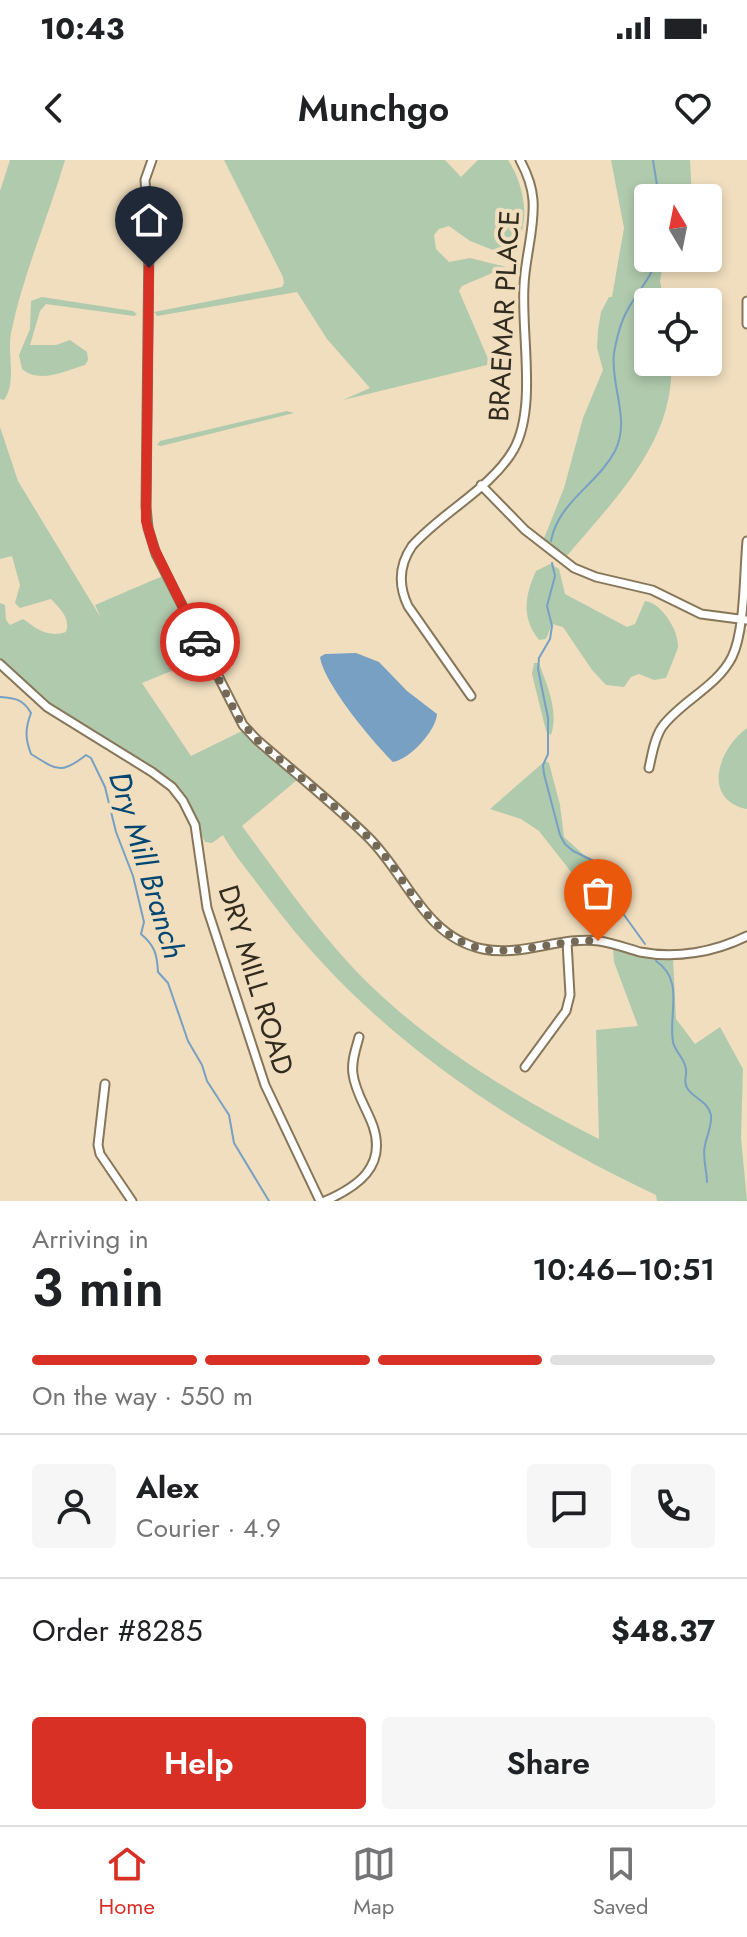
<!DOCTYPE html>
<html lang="en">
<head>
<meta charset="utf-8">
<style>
	body { margin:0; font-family:Jost,sans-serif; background:#f6f6f6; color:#202124; height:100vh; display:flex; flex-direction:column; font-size:30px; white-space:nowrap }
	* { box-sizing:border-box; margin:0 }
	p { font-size:26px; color:#757577 }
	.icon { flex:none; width:44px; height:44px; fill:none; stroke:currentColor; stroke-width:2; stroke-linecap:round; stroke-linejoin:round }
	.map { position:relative; height:1041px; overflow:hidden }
	.sheet { display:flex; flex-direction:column; background:#fff; flex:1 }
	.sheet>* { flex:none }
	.needle { width:52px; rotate:350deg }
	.buttons { position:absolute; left:634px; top:24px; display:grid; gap:16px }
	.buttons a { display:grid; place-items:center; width:88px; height:88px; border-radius:8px; background:#fff; box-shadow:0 4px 12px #0003; font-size:40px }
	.pin { position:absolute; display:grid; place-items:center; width:68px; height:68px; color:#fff; margin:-82px -34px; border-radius:50% 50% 50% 0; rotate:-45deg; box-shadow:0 0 8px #0007 }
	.pin .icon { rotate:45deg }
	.courier { position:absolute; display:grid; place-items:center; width:80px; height:80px; margin:-40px; border:6px solid #d93025; border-radius:50%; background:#fff; color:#222; box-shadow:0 2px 10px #0007 }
	.overview em { font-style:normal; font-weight:600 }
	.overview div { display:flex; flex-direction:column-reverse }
	.overview { display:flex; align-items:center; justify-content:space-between; height:136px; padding:0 32px }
	h1 { font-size:52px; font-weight:600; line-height:60px }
	.bar { display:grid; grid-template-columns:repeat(4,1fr); gap:12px 8px; align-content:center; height:96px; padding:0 32px }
	.bar i { height:10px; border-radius:6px; background:#e0e0e0 }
	.bar .on { background:#d93025 }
	.bar p { grid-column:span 4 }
	.line { display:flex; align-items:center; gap:20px; padding:0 32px; border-top:2px solid #e0e0e0 }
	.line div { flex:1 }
	.round { display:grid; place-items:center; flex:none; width:84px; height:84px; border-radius:8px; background:#f6f6f6 }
	.cta { display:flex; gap:16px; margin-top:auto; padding:16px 32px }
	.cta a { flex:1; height:92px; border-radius:8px; background:#d93025; color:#fff; font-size:32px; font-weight:600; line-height:92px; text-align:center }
	.cta a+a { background:#f6f6f6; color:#202124 }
	.status { display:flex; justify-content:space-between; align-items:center; height:56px; padding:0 40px; background:#fff; direction:ltr }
	.status svg { height:22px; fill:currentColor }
	header { display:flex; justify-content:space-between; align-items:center; height:104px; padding:0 32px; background:#fff; font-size:36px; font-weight:600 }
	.tabs { display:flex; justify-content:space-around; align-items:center; height:112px; border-top:2px solid #e0e0e0; background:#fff; font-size:22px; color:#757577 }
	.tabs a { display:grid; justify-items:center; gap:4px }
	.tabs .on { color:#d93025 }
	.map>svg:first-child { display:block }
	.green { fill:#b0caad }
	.water { fill:#77a0c3 }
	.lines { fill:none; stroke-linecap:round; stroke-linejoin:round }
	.stream { stroke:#77a0c3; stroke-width:2 }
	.minor-casing { stroke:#877659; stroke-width:11 }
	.minor { stroke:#fff; stroke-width:7 }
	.done { stroke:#746956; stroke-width:8; stroke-dasharray:0 14.4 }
	.route { stroke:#d93025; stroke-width:10 }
	.labels { text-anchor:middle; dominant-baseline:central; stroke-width:8; stroke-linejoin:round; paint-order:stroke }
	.street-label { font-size:28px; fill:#312a1e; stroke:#f0debe }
	.water-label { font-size:30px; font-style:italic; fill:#004774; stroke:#f0debe }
</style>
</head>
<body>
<div class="status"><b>10:43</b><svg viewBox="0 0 49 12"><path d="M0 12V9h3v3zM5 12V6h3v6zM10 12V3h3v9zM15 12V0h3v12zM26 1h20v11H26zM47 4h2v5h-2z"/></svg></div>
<header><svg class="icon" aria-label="back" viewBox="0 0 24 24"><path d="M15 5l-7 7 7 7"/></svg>Munchgo<svg class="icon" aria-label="heart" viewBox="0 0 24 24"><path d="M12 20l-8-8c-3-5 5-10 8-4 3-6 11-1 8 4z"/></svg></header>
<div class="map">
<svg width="747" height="1041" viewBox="0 0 747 1041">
	<rect width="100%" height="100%" fill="#f0debe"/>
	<path class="green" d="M 10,0 L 65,0 C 48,58 23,114 11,173 C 7,193 17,222 4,240 L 0,239 L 0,31 Z
		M 224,0 L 445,0 L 461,17 L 478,0 L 508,0 C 525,25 534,71 508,93 L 498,92 L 470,81 L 449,66 L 439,69 L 434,75 L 436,89 L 449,102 L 470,98 L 506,107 L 462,126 L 459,131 L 489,201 L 487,205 L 343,240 L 370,228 L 327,179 L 297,132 L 157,156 L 154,152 L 282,127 L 284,123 L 283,117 Z
		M 611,0 L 690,0 L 692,38 L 648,38 L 648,98 L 664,98 L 660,121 L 664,142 L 648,142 L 648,202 L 671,202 C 676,281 612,342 565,398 L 543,381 L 564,328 L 583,258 L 603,210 L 597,188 L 598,170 L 601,152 L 609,137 L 612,137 L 624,68 Z
		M 42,137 L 133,151 L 137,154 L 134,156 L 46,144 L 40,151 L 30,185 L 56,185 L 70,180 L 87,192 L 88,200 L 85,205 C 64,211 40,224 22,209 L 19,195 L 30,169 L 31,141 Z
		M 287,251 L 294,253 L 161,286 L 157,285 L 160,281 Z
		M 0,267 L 18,321 L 101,458 L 95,445 L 165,415 L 203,498 L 142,523 L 191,596 L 242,571 L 256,587 L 297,620 L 242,666 C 283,721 323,780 372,827 C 438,890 518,938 599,979 L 596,870 L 638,866 L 614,802 L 613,788 L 673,798 L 676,859 L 695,884 L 720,867 L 743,909 L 741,978 L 747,1041 L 657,1041 L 656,1035 C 505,963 370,874 269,739 C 253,717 236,698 223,675 L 212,683 L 205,682 L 192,656 L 172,627 L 47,547 L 0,504 L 0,443 L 5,445 L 6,460 L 10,465 L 23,459 C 37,469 48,478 66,472 C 71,458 60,449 51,439 L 20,448 L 15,443 L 20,425 L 12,396 L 0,399 Z
		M 550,404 L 559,409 L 565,434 L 627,467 L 635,464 L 645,441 C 662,443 679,471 678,487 C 678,489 668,513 666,518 L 654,520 L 639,514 L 631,517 L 624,527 L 606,525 L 592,510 L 563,467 L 552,464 L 546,479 L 539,480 C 521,458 525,435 536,411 Z
		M 534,503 L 539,503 C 547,526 559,550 551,575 L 546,571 L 532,514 Z
		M 747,568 L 747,649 L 746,649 C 701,638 719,588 747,568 Z
		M 545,601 L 549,603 L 560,645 L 564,677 L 596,706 L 618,736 L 626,753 L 621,756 L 583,727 L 539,671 L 521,659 L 490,649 Z"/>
	<path class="water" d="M 356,493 L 379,502 L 407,531 L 437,554 C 436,571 410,599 393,602 C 373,582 324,524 320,497 L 325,494 Z"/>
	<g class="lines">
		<path class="stream" d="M 653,0 L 659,38
			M 551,381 C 558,342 597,325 615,291 C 631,259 610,226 614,193 C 616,182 619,168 624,157 C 633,136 651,120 657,98
			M 552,403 L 555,416 L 547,446 L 552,466 L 550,479 L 539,498 L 538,509 L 548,558 L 548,594 L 543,605 L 544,614 L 560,675 L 565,684 L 573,691 L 598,703 L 614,741 L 645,784
			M 0,537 C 15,538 23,539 31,553 C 25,569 25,578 31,594 C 57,610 61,615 86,595 L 91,598 L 105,627 L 116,672 L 133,716 L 144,762 L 141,774 C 155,786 157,794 158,812 L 168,823 L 188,881 L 202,905 L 207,921 L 229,955 L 234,983 L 269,1041
			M 656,801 C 685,820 668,855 673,882 C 675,892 686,900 686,910 C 687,917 683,920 687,928 C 694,939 708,941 711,955 C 712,966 707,975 705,985 C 702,997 707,1011 707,1022"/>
		<g class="minor-casing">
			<path id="minor" d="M 152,0 L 145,20 L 149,81 L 146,347 L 148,368 L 156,394 L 243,565 L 257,580 C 294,612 333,643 368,677 C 407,715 424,777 483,789 C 522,797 560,776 599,781 C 613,783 626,788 640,792 C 676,799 715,792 747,776
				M 747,141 L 747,164
				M 481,325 L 525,370 L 574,408 L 596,417 L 652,430 L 701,454 L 747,460
				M 0,504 L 47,547 L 152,612 L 172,627 L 183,641 L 195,665 L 207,748 L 265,925 L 320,1041
				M 471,536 L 408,446 C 398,425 399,405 412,386 C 442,352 492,328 514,289 C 537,247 521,174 524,126 C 525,97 535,69 533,40 C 532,26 527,13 520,0
				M 649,608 C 652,595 654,579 662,567 C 681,541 717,527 732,497 C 745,471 744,412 747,381
				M 525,907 L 566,851 L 570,835 L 567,782
				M 105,924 L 98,985 L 100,994 L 132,1041
				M 325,1041 C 357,1027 387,1007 373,966 C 367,949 355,932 353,914 C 351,901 356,889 359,877"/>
		</g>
		<use href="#minor" class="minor"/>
	</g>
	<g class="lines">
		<path class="done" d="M 200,482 L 239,559 L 257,580 C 294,612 332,643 368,677 C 407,714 423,777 483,789 C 521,796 560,778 598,781"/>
		<path class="route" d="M 149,108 L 146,361 L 154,388 L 200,482"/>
	</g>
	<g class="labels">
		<g class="street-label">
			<text transform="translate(504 156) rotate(-87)">BRAEMAR PLACE</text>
			<text transform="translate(256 820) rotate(73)">DRY MILL ROAD</text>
		</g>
		<g class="water-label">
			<text transform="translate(147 705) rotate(73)">Dry Mill Branch</text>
		</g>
	</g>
</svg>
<div class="buttons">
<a><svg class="needle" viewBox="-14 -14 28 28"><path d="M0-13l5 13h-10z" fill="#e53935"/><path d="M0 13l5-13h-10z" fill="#757577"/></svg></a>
<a><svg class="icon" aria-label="locate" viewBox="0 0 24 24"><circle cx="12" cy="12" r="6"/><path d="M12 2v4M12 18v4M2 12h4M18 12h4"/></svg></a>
</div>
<div class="pin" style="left:598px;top:781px;background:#ea580c"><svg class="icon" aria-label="bag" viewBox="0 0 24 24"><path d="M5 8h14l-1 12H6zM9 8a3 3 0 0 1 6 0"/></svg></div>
<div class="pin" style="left:149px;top:108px;background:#1f2937"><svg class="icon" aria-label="home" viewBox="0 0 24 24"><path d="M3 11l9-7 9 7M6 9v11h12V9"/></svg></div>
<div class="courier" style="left:200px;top:482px"><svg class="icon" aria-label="car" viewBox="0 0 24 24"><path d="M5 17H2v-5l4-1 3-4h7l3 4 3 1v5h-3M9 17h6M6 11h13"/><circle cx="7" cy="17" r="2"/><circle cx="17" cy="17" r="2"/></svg></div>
</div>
<section class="sheet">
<div class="overview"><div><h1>3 min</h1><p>Arriving in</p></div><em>10:46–10:51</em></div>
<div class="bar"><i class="on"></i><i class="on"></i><i class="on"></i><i></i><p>On the way · 550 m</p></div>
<div class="line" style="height:144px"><a class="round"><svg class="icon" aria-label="person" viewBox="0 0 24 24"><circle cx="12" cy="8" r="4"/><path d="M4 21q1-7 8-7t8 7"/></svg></a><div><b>Alex</b><p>Courier · 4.9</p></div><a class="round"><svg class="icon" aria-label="chat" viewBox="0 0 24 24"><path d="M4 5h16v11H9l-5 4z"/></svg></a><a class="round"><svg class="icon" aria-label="phone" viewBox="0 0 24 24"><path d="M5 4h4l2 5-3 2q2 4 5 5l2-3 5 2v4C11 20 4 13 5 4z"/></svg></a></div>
<div class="line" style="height:104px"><div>Order #8285</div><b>$48.37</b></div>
<div class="cta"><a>Help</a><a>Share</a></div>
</section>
<nav class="tabs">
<a class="on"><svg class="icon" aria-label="home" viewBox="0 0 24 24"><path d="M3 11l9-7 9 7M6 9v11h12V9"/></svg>Home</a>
<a><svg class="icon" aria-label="map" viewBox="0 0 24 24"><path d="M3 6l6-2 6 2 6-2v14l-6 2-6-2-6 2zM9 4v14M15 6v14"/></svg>Map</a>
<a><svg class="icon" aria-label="saved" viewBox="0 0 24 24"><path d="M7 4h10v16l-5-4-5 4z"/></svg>Saved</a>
</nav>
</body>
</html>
